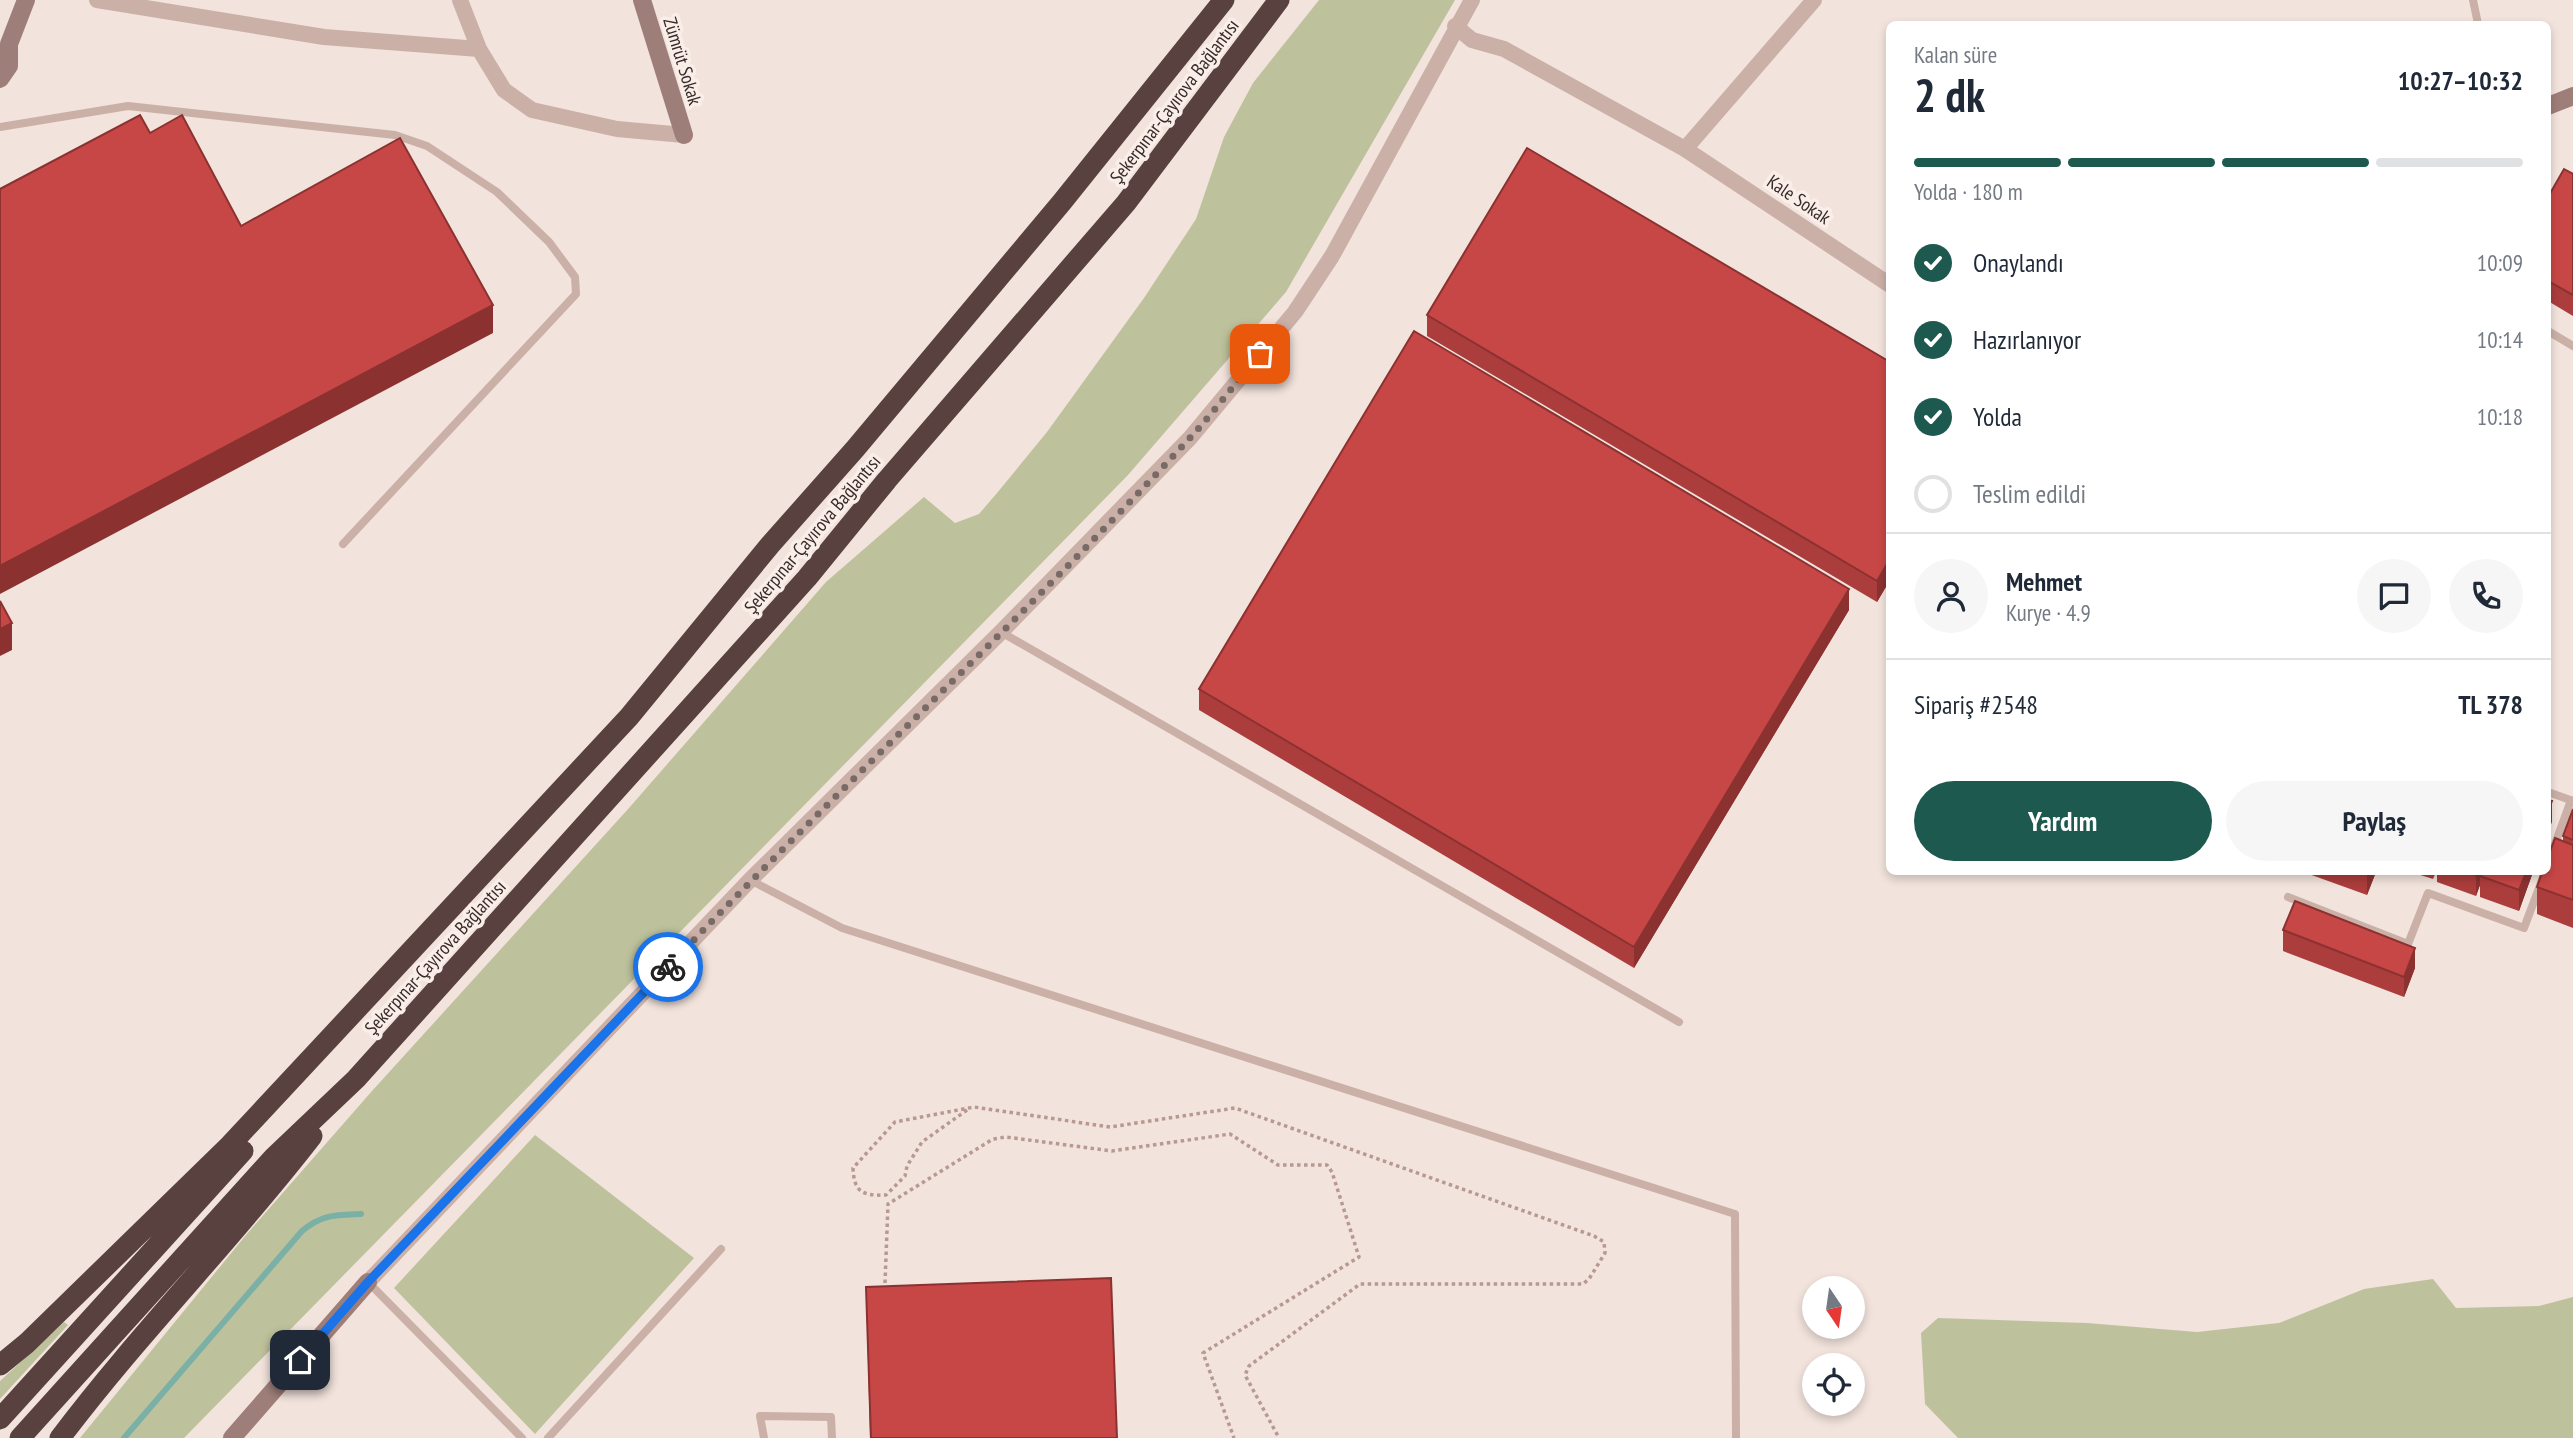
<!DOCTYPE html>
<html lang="tr">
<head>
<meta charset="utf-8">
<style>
	body { margin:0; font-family:"PT Sans Narrow",sans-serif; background:#f6f6f7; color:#1f2937; height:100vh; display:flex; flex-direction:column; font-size:26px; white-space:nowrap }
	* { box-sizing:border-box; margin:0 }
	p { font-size:23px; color:#747a83 }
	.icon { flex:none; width:38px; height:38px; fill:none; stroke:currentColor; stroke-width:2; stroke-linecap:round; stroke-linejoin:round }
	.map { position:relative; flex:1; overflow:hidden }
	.side { position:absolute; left:1886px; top:21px; width:665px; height:854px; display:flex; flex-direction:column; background:#fff; border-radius:10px; box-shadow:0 4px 10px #0003 }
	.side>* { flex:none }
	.needle { width:46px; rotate:167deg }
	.buttons { position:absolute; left:1802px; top:1276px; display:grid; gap:14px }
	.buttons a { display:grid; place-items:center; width:63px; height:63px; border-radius:50%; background:#fff; box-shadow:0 4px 10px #0003; font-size:35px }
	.pin { position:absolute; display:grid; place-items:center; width:60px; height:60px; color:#fff; margin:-30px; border-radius:14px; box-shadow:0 4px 10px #0006 }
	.courier { position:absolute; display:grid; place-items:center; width:70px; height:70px; margin:-35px; border:5px solid #1a73e8; border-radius:50%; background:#fff; color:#222; box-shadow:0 2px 9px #0007 }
	.headline em { font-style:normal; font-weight:700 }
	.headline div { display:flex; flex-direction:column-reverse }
	.headline { display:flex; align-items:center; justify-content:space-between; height:119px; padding:0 28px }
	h1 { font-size:46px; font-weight:700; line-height:52px }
	.bar { display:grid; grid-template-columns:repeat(4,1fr); gap:10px 7px; align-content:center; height:84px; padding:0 28px }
	.bar i { height:9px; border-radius:5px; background:#e0e1e3 }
	.bar .active { background:#1d594f }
	.bar p { grid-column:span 4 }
	.line { display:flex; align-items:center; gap:18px; padding:0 28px; border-top:2px solid #e0e1e3 }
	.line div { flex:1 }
	.round { display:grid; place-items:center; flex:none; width:74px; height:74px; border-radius:37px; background:#f6f6f7 }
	ol { padding:0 28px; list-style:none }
	li { display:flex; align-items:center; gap:21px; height:77px }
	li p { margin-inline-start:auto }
	li .icon { padding:7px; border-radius:50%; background:#1d594f; color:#fff; stroke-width:4 }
	li:last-child { color:#747a83 }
	li i { width:38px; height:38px; border:4px solid #e0e1e3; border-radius:50% }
	.primary-button { display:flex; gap:14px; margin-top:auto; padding:14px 28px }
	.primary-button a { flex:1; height:80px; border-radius:42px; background:#1d594f; color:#fff; font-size:28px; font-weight:700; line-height:80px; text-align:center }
	.primary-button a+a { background:#f6f6f7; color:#1f2937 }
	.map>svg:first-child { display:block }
	.green { fill:#bec29c }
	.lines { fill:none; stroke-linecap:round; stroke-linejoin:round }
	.stream { stroke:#7bb0a6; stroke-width:6 }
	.path { stroke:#b79992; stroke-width:3.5; stroke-dasharray:3.5 3.5; stroke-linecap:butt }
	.lane { stroke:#cbb0a8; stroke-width:8 }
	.street { stroke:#cbb0a8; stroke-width:16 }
	.secondary { stroke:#9e7e79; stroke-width:18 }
	.highway { stroke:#58413f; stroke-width:21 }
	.wall { fill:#ab3d3c }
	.shaded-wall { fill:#8b3231 }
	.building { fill:#c74746; stroke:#8b3231; stroke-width:2 }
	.done { stroke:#786b67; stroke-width:7; stroke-dasharray:0 12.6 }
	.route { stroke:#1a73e8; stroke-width:9 }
	.labels { text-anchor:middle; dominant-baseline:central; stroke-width:7; stroke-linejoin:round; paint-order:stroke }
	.street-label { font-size:19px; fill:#372a28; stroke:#faeee9 }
</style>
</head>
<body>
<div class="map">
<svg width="2573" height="1438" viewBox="0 0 2573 1438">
	<rect width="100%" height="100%" fill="#f2e3dc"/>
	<path class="green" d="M 1319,0 L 1455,0 L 1286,292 L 1128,475 L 184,1438 L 80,1438 L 246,1235 L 372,1091 L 629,808 L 826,582 L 924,497 L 955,523 L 979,514 L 997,493 L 1047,432 L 1144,298 L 1196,219 L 1224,137 L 1253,83 Z
		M 535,1135 L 694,1258 L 535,1434 L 394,1288 Z
		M 2433,1279 L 2456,1308 L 2539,1306 L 2573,1297 L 2573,1438 L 1958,1438 L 1925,1404 L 1921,1333 L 1938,1318 L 2087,1323 L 2197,1332 L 2279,1323 L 2364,1289 Z
		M 64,1322 L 68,1325 L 0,1399 L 0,1381 Z"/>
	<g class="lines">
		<path class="stream" d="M 124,1438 L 302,1231 C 322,1214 336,1215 361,1214"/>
		<path class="path" d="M 967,1110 L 922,1142 L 907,1166 L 905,1176 L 886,1195 C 862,1196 854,1192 853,1168 L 895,1122 L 974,1107 L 1110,1127 L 1235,1108 L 1594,1236 L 1604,1242 L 1605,1253 L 1589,1279 L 1583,1284 L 1360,1284 L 1249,1366 L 1245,1375 L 1279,1438
			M 885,1283 L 888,1204 L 993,1139 L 1006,1137 L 1112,1151 L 1230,1134 L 1278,1165 L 1327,1165 L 1332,1172 L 1359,1257 L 1203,1353 L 1234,1438"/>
		<path class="lane" d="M 2473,0 L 2478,24
			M 0,127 L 128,106 L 395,135 L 427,146 L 497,192 L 549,242 L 575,277 L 576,294 L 343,544
			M 2548,331 L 2573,346
			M 1001,632 L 1679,1022
			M 2548,792 L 2573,801
			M 2548,863 L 2571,800
			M 750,880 L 842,928 L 1735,1214 L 1736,1438
			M 2288,897 L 2408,944 L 2428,893 L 2524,928 L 2545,872
			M 368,1282 L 522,1438
			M 548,1438 L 721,1249
			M 764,1438 L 760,1416 L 831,1417 L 832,1438"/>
		<path class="street" d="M 97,0 L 324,37 L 479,49
			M 460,0 L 479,49 L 504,90 L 532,110 L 617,129 L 684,135
			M 1455,26 L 1472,40 L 1504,49 L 1685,149 L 1890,285
			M 1685,149 L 1814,0
			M 368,1282 L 750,880 L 1001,632 L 1190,438 L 1295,312 L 1332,256 L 1472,0"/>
		<path class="secondary" d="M 642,0 L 684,135
			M 0,79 L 9,66 L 9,44 L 26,0
			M 2548,106 L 2573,96
			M 232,1438 L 368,1282"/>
		<path class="highway" d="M 0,1365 L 27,1343 L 230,1145 L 629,717 L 770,545 L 855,449 L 1062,202 L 1224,0
			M 0,1419 L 243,1151
			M 20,1438 L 274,1157 L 356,1079 L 807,578 L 887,480 L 1126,203 L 1279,0
			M 60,1438 C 139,1333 232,1240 312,1136"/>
	</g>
	<path class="wall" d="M 2573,174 L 2573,316 L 2548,301 L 2548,197 Z
		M 1427,315 L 1890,362 L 1890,580 L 1877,602 L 1427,336 Z
		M 1849,610 L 1634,968 L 1199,710 L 1199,689 Z
		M 2573,809 L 2573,928 L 2537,914 L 2537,887 L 2563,841 L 2563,836 Z
		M 2306,872 L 2376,872 L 2367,895 L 2306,873 Z
		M 2411,872 L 2436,872 L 2433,879 Z
		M 2437,872 L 2533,872 L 2519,911 L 2480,897 L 2480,885 L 2476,896 L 2437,882 Z
		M 2283,930 L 2415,968 L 2404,997 L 2283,951 Z
		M 866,1287 L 1117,1438 L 870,1438 Z"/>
	<path class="shaded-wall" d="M 493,305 L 493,333 L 0,594 L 0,566 Z
		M 1890,559 L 1890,580 L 1877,602 L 1877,581 Z
		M 1849,589 L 1849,610 L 1634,968 L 1634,947 Z
		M 12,623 L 12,650 L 0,656 L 0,629 Z
		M 2552,801 L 2552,822 L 2548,832 L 2548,811 Z
		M 2367,872 L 2376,872 L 2367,895 Z
		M 2477,872 L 2485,872 L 2480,876 L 2480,885 L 2476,896 L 2476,875 Z
		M 2526,872 L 2533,872 L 2519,911 L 2519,890 Z
		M 2415,948 L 2415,968 L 2404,997 L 2404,977 Z"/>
	<path class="building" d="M 140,115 L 150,133 L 182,115 L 241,226 L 400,138 L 493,305 L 0,566 L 0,189 Z
		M 1527,148 L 1890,362 L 1890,559 L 1877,581 L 1427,315 Z
		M 2564,169 L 2573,174 L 2573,295 L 2548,281 L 2548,197 Z
		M 1414,331 L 1849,589 L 1634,947 L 1199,689 Z
		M 0,601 L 12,623 L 0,629 Z
		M 2548,800 L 2552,801 L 2548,811 Z
		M 2573,809 L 2573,840 L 2563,836 Z
		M 2555,838 L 2573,845 L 2573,900 L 2537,887 L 2542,872 L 2548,872 L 2548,857 Z
		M 2467,872 L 2477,872 L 2476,875 Z
		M 2482,872 L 2526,872 L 2519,890 L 2480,876 Z
		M 2295,901 L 2415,948 L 2404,977 L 2283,930 Z
		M 1111,1278 L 1117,1438 L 871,1438 L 866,1287 Z"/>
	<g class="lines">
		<path class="done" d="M 668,967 C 838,788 1021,621 1189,439 C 1214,412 1236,382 1260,354"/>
		<path class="route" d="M 300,1360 L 368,1282 L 668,967"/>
	</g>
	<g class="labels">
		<g class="street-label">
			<text transform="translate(683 61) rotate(73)">Zümrüt Sokak</text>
			<text transform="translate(1174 101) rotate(-53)">Şekerpınar-Çayırova Bağlantısı</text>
			<text transform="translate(1799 199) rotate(34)">Kale Sokak</text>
			<text transform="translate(812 534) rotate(-50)">Şekerpınar-Çayırova Bağlantısı</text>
			<text transform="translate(435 957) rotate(-48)">Şekerpınar-Çayırova Bağlantısı</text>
		</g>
	</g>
</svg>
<div class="buttons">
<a><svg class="needle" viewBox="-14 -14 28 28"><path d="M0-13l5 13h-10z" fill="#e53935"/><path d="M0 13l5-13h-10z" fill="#747a83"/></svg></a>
<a><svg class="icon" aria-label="locate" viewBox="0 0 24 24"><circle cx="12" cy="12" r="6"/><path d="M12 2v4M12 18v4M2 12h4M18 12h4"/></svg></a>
</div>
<div class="pin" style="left:1260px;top:354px;background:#ea580c"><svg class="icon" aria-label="bag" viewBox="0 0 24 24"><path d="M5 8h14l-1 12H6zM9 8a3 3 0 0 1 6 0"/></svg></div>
<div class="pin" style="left:300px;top:1360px;background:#1f2937"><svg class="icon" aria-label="home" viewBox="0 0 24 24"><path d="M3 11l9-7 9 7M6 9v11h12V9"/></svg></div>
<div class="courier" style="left:668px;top:967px"><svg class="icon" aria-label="bike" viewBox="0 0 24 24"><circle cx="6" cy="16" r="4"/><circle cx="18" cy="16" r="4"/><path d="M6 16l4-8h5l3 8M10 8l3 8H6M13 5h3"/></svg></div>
<section class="side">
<div class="headline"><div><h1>2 dk</h1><p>Kalan süre</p></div><em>10:27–10:32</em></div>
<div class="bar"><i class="active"></i><i class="active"></i><i class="active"></i><i></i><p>Yolda · 180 m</p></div>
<ol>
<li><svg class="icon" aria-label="check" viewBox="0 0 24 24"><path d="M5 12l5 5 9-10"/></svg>Onaylandı<p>10:09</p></li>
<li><svg class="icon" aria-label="check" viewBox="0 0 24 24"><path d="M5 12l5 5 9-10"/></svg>Hazırlanıyor<p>10:14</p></li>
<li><svg class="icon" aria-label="check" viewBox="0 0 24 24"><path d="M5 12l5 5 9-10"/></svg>Yolda<p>10:18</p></li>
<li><i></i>Teslim edildi</li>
</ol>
<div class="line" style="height:126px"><a class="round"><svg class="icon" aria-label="person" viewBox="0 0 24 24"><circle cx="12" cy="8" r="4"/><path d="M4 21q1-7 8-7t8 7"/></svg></a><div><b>Mehmet</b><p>Kurye · 4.9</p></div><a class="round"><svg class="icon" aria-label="chat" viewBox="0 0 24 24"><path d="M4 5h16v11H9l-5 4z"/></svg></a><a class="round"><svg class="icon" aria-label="phone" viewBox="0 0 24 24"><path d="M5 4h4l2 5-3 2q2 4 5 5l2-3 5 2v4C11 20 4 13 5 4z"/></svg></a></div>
<div class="line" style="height:91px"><div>Sipariş #2548</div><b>TL 378</b></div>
<div class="primary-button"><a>Yardım</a><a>Paylaş</a></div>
</section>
</div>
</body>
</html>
